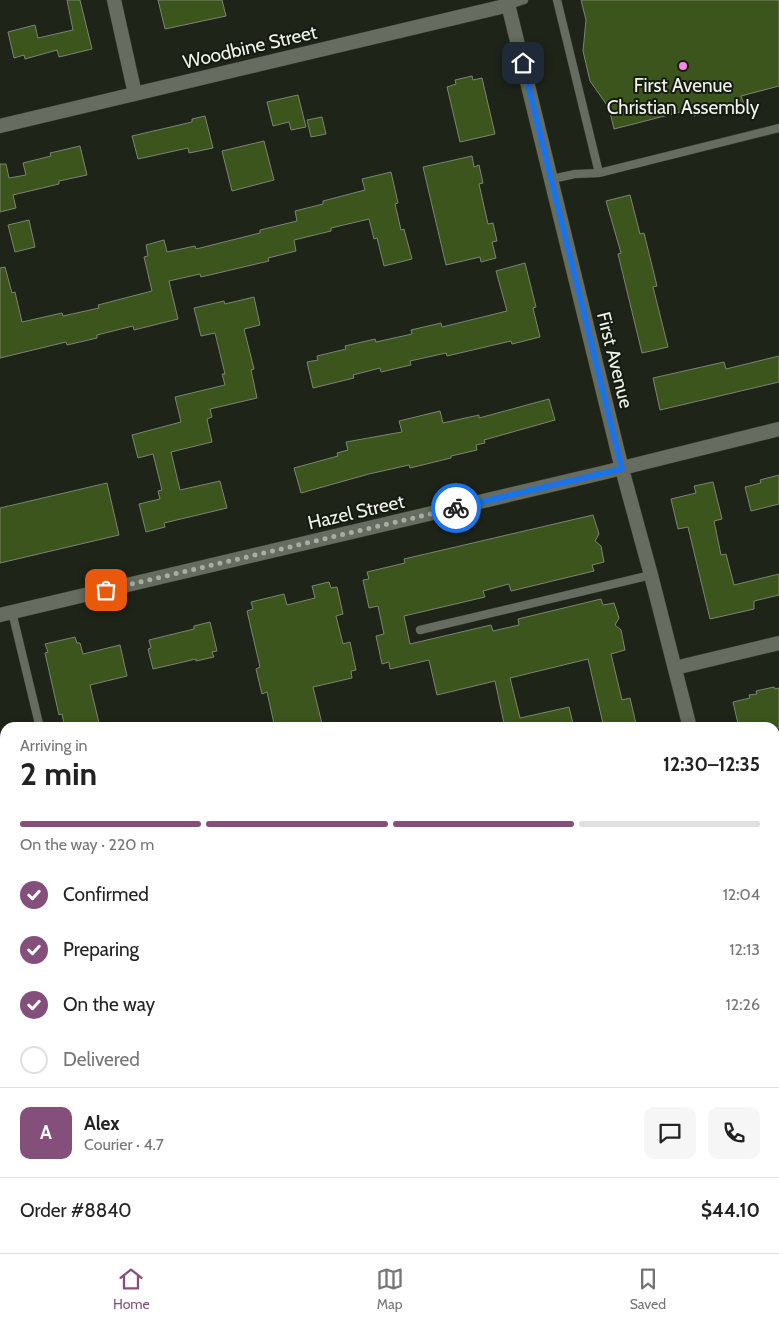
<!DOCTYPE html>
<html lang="en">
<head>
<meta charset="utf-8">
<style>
	body { margin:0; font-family:Cabin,sans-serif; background:#f6f6f6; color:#222; height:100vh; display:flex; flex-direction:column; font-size:19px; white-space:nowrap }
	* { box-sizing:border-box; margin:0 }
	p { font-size:16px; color:#767676 }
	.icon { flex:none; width:28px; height:28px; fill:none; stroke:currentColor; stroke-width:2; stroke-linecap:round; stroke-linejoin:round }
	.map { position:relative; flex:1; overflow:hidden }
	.side { position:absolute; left:0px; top:722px; width:780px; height:531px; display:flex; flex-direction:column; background:#fff; border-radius:15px 15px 0 0; box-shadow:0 2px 8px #0003 }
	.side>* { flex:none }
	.pin { position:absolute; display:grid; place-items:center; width:42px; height:42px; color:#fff; margin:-21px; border-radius:10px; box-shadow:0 2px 8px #0006 }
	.courier { position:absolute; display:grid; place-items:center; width:50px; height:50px; margin:-25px; border:4px solid #1a73e8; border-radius:50%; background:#fff; color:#222; box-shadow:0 1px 6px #0007 }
	.overview em { font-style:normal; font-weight:800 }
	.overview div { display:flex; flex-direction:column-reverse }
	.overview { display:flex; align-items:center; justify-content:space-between; height:85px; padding:0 20px }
	h1 { font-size:32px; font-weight:800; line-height:38px }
	.bar { display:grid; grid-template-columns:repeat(4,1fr); gap:8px 5px; align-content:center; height:60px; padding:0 20px }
	.bar i { height:6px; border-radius:4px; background:#e0e0e0 }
	.bar .current { background:#844f7a }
	.bar p { grid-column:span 4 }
	.line { display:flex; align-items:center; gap:12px; padding:0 20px; border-top:1px solid #e0e0e0 }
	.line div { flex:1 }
	.round { display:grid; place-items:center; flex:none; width:52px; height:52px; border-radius:10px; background:#f6f6f6 }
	ol { padding:0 20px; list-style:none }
	li { display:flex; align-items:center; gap:15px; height:55px }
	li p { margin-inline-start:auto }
	li .icon { padding:5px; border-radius:50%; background:#844f7a; color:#fff; stroke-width:4 }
	li:last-child { color:#767676 }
	li i { width:28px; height:28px; border:2px solid #e0e0e0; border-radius:50% }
	.tab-bar { display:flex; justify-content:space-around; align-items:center; height:70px; border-top:1px solid #e0e0e0; background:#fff; font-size:14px; color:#767676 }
	.tab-bar a { display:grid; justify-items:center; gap:2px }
	.tab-bar .current { color:#844f7a }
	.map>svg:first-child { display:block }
	.building { fill:#3c551c; stroke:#7c8375 }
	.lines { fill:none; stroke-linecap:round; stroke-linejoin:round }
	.service-casing { stroke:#3c4038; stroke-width:9 }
	.minor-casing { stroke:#3c4038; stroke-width:15 }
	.tertiary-casing { stroke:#3c4038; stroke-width:15 }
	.service { stroke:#666d60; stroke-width:8 }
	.minor { stroke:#666d60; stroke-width:14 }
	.tertiary { stroke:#666d60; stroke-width:14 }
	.done { stroke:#a8aca3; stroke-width:5; stroke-dasharray:0 9 }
	.route { stroke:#1a73e8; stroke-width:6 }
	.poi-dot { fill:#fb87e6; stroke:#161b10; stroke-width:2 }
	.labels { text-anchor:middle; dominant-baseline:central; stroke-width:4; stroke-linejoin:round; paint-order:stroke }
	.street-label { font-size:19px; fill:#f1f5ee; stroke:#161b10 }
	.poi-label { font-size:19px; fill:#f1f5ee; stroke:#161b10 }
</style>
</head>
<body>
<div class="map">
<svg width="779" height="1253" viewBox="0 0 779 1253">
	<rect width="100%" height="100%" fill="#1f2419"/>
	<path class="building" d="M 67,0 L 80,0 L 92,49 L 59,57 L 57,50 L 25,59 L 24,55 L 14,58 L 8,32 L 35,25 L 38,38 L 73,30 Z
		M 158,0 L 222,0 L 226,16 L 165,29 Z
		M 581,0 L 779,0 L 779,86 L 741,96 L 744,104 L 694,116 L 692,109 L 614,129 L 609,108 L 590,81 L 583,51 L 586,20 Z
		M 472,76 L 473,80 L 482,78 L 495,134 L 460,142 L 447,87 L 456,84 L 455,80 Z
		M 298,95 L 306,127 L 291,130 L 289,122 L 273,126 L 267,102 Z
		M 205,116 L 213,148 L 189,153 L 188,148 L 138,159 L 132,136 L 192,122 L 192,119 Z
		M 322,117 L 326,134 L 311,137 L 307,120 Z
		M 264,141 L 274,180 L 232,191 L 222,151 Z
		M 80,146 L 87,175 L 59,181 L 59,184 L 13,195 L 16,208 L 0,212 L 0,164 L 6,164 L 9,178 L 26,175 L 23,163 L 51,156 L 50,153 Z
		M 472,156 L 474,167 L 479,165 L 483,183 L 479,184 L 488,224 L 493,223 L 497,241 L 492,242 L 496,258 L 481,262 L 480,257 L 446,265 L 423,167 Z
		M 391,172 L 398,203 L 395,204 L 401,230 L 404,229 L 412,259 L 384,266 L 377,238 L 374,239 L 369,219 L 331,228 L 331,231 L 294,240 L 296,251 L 268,258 L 269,261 L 201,277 L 200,274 L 169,281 L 178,319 L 134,330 L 133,326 L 97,335 L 97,338 L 67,345 L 66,342 L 0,358 L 0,268 L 5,267 L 12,293 L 15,292 L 22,322 L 62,313 L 63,316 L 99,308 L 98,305 L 152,291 L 144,257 L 148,256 L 146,245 L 164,240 L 167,252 L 195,246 L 196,249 L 260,233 L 260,230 L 297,221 L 295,211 L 323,204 L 323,201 L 365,190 L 362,179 Z
		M 630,195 L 640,234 L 644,233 L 657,286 L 653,287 L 668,347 L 642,353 L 618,254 L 621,253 L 606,201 Z
		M 29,220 L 35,247 L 15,252 L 8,225 Z
		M 525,263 L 536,307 L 533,308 L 540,337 L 512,344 L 511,341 L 447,356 L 446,353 L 410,361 L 411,365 L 381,372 L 380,368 L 353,375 L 354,378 L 313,388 L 307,362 L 318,360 L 317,356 L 346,349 L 345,346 L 375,339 L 376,342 L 412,334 L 411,330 L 441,323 L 442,327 L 507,311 L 496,271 Z
		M 254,297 L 260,325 L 244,329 L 254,369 L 251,370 L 257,398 L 210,409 L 212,417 L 207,419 L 212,442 L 171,452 L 180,490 L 220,481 L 227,508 L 164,523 L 165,527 L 146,532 L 139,504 L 160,499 L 158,491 L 162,490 L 153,454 L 138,458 L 132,435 L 181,422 L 175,397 L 225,385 L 222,374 L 225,374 L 215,333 L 201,336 L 194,308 L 224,301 L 225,304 Z
		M 779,356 L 779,382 L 660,410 L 653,378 L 724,362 L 726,369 Z
		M 549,399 L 555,420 L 484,440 L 485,443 L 476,445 L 477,450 L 451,456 L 451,458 L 410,468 L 409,465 L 369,474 L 301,493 L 294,468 L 338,456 L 337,453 L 348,450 L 346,442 L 402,432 L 399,421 L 440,411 L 443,423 L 479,415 L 479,418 Z
		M 779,475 L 779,504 L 751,511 L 745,487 L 761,483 L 760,480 Z
		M 713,482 L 722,519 L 714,521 L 721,555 L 726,554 L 734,585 L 779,574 L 779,595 L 754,601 L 754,609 L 710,619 L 688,527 L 678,529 L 671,499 L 696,493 L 694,486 Z
		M 107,483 L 119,535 L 0,563 L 0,508 Z
		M 593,515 L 599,534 L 595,541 L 601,546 L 604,562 L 592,565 L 594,571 L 511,591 L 509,584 L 483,591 L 485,597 L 404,616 L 410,644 L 491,625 L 493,631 L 519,625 L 518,619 L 601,599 L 603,605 L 614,603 L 619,618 L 615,625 L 621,630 L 625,650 L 611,654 L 622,700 L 630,698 L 637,728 L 604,728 L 588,659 L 510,678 L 520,718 L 569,707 L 574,728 L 505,728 L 495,681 L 437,695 L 429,660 L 390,669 L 389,662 L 382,664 L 376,636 L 384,634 L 378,606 L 369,608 L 363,580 L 369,579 L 367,572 L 405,563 L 404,559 Z
		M 329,582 L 331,588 L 337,587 L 343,614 L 336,616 L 343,644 L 350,642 L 356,670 L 351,671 L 352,678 L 313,687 L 323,728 L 275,728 L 267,692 L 262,694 L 256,669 L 260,667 L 247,611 L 253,609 L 251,602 L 284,594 L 287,605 L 315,598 L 312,586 Z
		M 210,622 L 217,651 L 212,652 L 214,657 L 196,661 L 196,659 L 153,669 L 148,649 L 151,648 L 149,640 L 194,629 L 194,626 Z
		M 75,637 L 77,643 L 80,643 L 83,654 L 120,645 L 127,676 L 90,685 L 99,723 L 96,724 L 97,728 L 65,728 L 62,714 L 59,715 L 45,653 L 48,652 L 45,644 Z
		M 774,687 L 775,689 L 779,688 L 779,728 L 739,728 L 733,702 L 750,698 L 749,695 L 757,694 L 756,691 Z"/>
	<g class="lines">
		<g class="service-casing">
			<path id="service" d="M 557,0 L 599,173
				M 509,5 L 524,0
				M 552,179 L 575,174 L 599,173 L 779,128
				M 12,612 L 40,728
				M 420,630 L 651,575
				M 163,1249 L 164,1253
				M 438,1249 L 439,1253"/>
		</g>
		<g class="minor-casing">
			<path id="minor" d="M 114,0 L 135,94
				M 0,126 L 509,5
				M 0,615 L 602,473 L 779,429
				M 675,668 L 779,643
				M 775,996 L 779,996
				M 0,1137 L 5,1159
				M 0,1178 L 5,1176
				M 26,1249 L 27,1253
				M 303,1249 L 304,1253
				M 574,1249 L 575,1253"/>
		</g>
		<g class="tertiary-casing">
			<path id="tertiary" d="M 507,0 L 622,469 L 651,575 L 690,728
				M 775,1062 L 779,1078"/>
		</g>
		<use href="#service" class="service"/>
		<use href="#minor" class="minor"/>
		<use href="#tertiary" class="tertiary"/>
	</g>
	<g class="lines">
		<path class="done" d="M 106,590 L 456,508"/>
		<path class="route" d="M 456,508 L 622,469 L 523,63"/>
	</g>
	<circle class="poi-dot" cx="683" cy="66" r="5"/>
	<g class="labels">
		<g class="street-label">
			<text transform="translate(250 47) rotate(-13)">Woodbine Street</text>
			<text transform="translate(615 360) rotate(76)">First Avenue</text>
			<text transform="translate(356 512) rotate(-13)">Hazel Street</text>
		</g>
		<g class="poi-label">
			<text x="683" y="85">First Avenue<tspan x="683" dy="22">Christian Assembly</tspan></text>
		</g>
	</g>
</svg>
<div class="pin" style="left:106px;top:590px;background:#ea580c"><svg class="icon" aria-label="bag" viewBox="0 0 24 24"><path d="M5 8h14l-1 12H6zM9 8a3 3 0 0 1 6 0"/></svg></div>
<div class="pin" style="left:523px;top:63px;background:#1f2937"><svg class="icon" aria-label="home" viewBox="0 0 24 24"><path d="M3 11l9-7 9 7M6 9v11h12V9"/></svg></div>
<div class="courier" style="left:456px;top:508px"><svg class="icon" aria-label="bike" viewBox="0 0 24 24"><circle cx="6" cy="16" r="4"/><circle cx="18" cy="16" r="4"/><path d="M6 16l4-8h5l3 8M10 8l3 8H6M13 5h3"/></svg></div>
<section class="side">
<div class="overview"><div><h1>2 min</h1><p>Arriving in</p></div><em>12:30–12:35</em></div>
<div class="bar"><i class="current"></i><i class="current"></i><i class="current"></i><i></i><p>On the way · 220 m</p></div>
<ol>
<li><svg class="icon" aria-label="check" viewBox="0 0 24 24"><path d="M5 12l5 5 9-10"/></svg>Confirmed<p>12:04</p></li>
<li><svg class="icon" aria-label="check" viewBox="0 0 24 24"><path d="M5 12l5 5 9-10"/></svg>Preparing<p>12:13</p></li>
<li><svg class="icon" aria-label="check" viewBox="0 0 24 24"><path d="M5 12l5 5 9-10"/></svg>On the way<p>12:26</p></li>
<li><i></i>Delivered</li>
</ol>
<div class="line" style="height:90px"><b class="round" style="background:#844f7a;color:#fff">A</b><div><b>Alex</b><p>Courier · 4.7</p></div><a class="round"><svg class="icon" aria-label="chat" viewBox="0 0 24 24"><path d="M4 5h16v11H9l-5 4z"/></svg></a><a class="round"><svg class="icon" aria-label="phone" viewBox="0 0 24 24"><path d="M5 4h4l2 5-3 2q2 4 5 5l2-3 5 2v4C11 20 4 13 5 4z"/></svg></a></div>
<div class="line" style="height:65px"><div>Order #8840</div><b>$44.10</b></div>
</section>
</div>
<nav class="tab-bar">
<a class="current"><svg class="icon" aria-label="home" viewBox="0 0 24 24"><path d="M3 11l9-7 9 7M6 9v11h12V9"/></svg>Home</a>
<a><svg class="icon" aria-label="map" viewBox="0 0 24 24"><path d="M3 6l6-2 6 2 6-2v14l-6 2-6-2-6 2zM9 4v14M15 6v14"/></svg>Map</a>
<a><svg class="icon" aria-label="saved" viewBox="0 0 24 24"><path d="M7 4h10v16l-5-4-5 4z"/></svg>Saved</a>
</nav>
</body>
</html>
